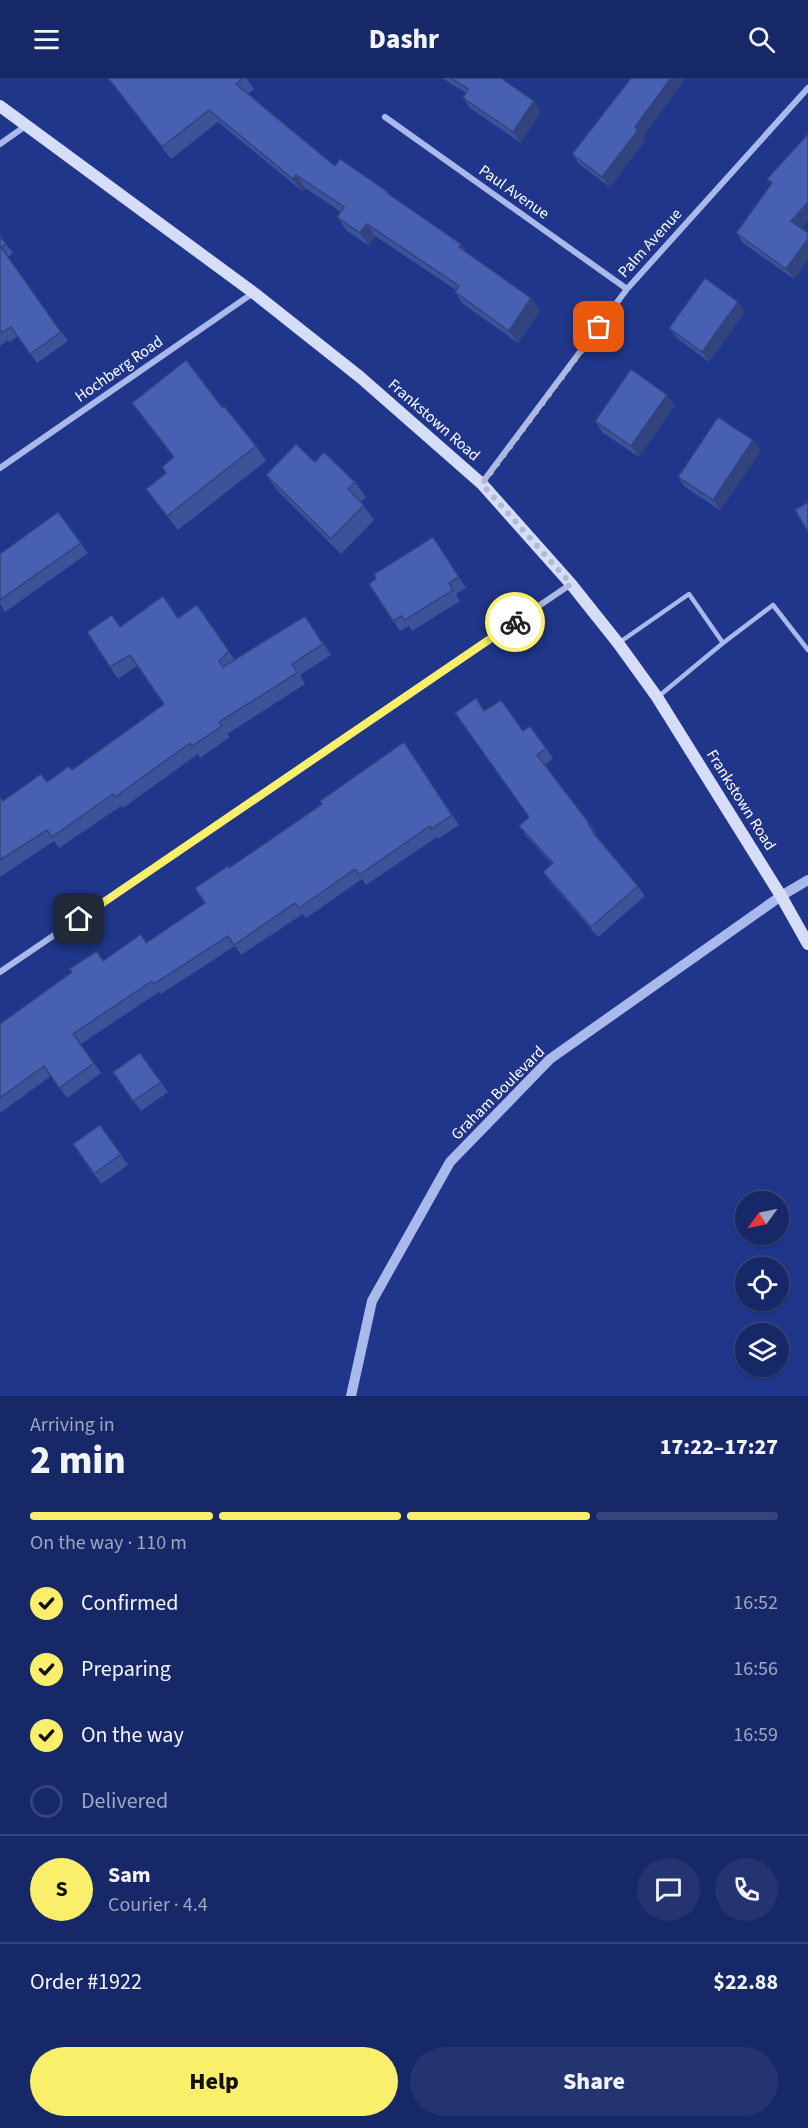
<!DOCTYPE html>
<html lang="en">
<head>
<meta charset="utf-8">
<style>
	body { margin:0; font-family:"Source Sans 3",sans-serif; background:#243471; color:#f1f3f6; height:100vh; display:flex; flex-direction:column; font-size:22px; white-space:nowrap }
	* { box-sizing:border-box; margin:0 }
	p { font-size:20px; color:#9ea6c0 }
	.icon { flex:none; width:33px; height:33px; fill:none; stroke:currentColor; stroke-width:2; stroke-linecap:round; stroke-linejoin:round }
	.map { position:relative; height:1318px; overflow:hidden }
	.side { display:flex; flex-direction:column; background:#172868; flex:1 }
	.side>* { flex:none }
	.needle { width:39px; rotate:237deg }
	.controls { position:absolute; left:735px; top:1113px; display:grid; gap:12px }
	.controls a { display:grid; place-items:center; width:54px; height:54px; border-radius:50%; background:#172868; box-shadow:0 2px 4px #0004,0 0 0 2px #36447c; font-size:30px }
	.pin { position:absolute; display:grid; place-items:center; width:51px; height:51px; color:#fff; margin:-26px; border-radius:12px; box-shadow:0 3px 9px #0006 }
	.courier { position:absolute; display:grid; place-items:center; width:60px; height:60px; margin:-30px; border:4px solid #faef6a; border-radius:50%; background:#fff; color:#222; box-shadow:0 2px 8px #0007 }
	.summary em { font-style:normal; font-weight:800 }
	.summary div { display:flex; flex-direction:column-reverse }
	.summary { display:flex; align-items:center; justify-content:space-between; height:102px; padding:0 30px }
	h1 { font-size:39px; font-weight:800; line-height:45px }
	.bar { display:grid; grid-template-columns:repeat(4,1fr); gap:9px 6px; align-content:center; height:72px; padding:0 30px }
	.bar i { height:8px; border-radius:4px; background:#36447c }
	.bar .selected { background:#faef6a }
	.bar p { grid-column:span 4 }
	.line { display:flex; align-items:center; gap:15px; padding:0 30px; border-top:2px solid #36447c }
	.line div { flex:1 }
	.round { display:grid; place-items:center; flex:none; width:63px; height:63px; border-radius:32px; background:#243471 }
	ol { padding:0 30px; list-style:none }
	li { display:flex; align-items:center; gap:18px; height:66px }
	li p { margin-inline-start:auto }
	li .icon { padding:6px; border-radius:50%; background:#faef6a; color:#111; stroke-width:4 }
	li:last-child { color:#9ea6c0 }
	li i { width:33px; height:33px; border:3px solid #36447c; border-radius:50% }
	.primary-button { display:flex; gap:12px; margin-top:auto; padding:12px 30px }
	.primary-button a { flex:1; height:69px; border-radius:36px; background:#faef6a; color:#111; font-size:24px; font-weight:800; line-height:69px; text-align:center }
	.primary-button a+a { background:#243471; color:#f1f3f6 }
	header { display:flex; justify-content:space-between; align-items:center; height:78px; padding:0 30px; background:#172868; font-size:27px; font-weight:800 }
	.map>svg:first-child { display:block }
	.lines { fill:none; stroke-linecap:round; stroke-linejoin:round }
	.service { stroke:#aab9eb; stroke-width:4.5 }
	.minor { stroke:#aab9eb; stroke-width:6 }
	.tertiary { stroke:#aab9eb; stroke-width:10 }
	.secondary { stroke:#d6ddf9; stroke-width:12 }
	.wall { fill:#3d5399 }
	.shaded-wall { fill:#32437d }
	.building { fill:#4760b2; stroke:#32437d; stroke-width:1.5 }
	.done { stroke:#b1b9d6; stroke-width:6; stroke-dasharray:0 10.8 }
	.route { stroke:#faef6a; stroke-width:8 }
	.labels { text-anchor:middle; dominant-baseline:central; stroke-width:4.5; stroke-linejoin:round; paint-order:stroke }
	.street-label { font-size:16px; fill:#fff; stroke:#1f368a }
</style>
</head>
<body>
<header><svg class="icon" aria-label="menu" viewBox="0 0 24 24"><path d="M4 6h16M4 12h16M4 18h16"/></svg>Dashr<svg class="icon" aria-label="search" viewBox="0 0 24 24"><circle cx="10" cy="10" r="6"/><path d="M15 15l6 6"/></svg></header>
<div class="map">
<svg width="808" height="1318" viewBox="0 0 808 1318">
	<rect width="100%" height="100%" fill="#1f368a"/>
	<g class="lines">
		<path class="service" d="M 620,564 L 689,516 L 723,565
			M 659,618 L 723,565 L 773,527 L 808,572"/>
		<path class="minor" d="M 385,39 L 627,211
			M 0,66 L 27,47
			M 0,390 L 253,215
			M 482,405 L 627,211 L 808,10
			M 0,894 L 571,506"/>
		<path class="tertiary" d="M 351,1318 L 372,1223 L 450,1084 L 550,981 L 781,818 L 808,802"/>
		<path class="secondary" d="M 0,28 L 254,215 L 360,299 L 482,406 L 571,506 L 618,565 L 657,619 L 781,818 L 808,866"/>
	</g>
	<path class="wall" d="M 108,0 L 246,0 L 254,11 L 248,16 L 335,88 L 391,118 L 467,175 L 531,220 L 540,233 L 518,265 L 463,226 L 455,214 L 456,212 L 375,158 L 369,168 L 346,152 L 337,139 L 341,134 L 305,110 L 302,113 L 218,44 L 171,81 Z
		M 442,0 L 501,0 L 541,33 L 521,65 L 470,30 L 463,20 L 466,15 Z
		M 808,56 L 808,143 L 802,150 L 808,155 L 808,182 L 794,201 L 743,165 L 736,155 L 771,107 L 767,101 Z
		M 643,59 L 645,62 L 610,109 L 579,86 L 572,76 Z
		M 0,158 L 13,175 L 8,179 L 68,263 L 37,285 L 18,258 L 9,264 L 8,262 L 0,268 Z
		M 745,234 L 709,284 L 677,260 L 669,250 Z
		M 132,325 L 222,329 L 256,368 L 266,383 L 178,452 L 146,411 L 166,395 L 173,379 Z
		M 675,327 L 639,379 L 602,354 L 595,343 Z
		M 753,362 L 761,373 L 720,432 L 685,409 L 678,399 Z
		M 315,384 L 355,404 L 366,419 L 361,424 L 374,442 L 341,476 L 277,412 L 266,397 Z
		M 58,434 L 88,475 L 5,534 L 0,526 L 0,476 Z
		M 433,459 L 466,510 L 456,516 L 460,523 L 412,553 L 409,548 L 400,553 L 393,543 L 376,501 Z
		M 197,527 L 235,582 L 313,549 L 331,577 L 300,597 L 305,606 L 227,656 L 230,659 L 200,680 L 198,676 L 123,730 L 121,728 L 59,770 L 54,763 L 0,799 L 0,719 L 3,723 L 72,692 L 164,626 L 137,588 L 118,601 L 110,589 L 120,549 L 178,540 Z
		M 484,633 L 523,653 L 530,648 L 553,680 L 545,687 L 589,745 L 596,755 L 595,756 L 638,808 L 645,818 L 598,859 L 550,804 L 543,794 L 552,786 L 526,758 L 519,748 L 529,739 Z
		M 404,664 L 459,747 L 438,761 L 437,759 L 366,807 L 362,801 L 306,840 L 303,836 L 241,877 L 235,868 L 161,916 L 159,914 L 81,966 L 101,995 L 67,1020 L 51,998 L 0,1035 L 0,946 L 103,882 L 147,864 L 205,825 L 229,790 L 322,726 Z
		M 140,975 L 168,1014 L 141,1033 L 113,994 Z
		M 100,1047 L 128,1087 L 101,1106 L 73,1066 Z"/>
	<path class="shaded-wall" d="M 671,0 L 686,0 L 643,59 L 645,62 L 610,109 L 602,99 L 635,49 Z
		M 534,23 L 541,33 L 521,65 L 513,54 Z
		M 296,97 L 305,110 L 302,113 L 293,101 Z
		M 808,124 L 808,143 L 799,154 L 791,143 Z
		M 367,146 L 375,158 L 369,168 L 360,155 Z
		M 808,161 L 808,182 L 794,201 L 786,191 Z
		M 461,166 L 470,178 L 459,169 Z
		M 531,220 L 540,233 L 518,265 L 509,253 Z
		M 738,224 L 745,234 L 709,284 L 702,274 Z
		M 667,317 L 675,327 L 639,379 L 631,368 Z
		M 753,362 L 761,373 L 720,432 L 713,422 Z"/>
	<path class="building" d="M 108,0 L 243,0 L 236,6 L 335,88 L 340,81 L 388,114 L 387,115 L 461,166 L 459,169 L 531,220 L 509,253 L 455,214 L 459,208 L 367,146 L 360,155 L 337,139 L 344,129 L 296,97 L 293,101 L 209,32 L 162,69 Z
		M 451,0 L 501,0 L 534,23 L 513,54 L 463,20 L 468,11 Z
		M 631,0 L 671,0 L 635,49 L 638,52 L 602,99 L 572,76 Z
		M 808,56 L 808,124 L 791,143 L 808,155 L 808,161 L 786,191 L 736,155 L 772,105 L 767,101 Z
		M 0,158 L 6,166 L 1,169 L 61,254 L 30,276 L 11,249 L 2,255 L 1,253 L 0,253 Z
		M 705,200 L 738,224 L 702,274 L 669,250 Z
		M 186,282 L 222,329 L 224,328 L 256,368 L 167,438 L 146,411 L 166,395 L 162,389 L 174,379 L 132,325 Z
		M 631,291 L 667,317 L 631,368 L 595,343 Z
		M 718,339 L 753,362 L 713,422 L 678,399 Z
		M 296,366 L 315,384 L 324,374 L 355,404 L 348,411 L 364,427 L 331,461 L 266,397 Z
		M 808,424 L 808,454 L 795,432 Z
		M 58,434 L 81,465 L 0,522 L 0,476 Z
		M 433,459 L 459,499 L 449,505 L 453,512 L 405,542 L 401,538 L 393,543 L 369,506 L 376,501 L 374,496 Z
		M 163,518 L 178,540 L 197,527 L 229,573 L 219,583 L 223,589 L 305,538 L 323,566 L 292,586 L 297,595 L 219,644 L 222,648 L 192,668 L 190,665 L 115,719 L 113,716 L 52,759 L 47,752 L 0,782 L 0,719 L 3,723 L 41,696 L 47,704 L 69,688 L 72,692 L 164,626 L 130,577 L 110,589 L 87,554 L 112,537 L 120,549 Z
		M 476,620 L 484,633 L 501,622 L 523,653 L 530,648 L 546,670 L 537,677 L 589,745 L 588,746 L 595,757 L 638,808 L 591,849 L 543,794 L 553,785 L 519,748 L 529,739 L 455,635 Z
		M 404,664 L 452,737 L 431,751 L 430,748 L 359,797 L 355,791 L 299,830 L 295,825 L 234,867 L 228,858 L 154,906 L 152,903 L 73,956 L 94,985 L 59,1010 L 44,988 L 0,1020 L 0,946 L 72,894 L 69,891 L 97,873 L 103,883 L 141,856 L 146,865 L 205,825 L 195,810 L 228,788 L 229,790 L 322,726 L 320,723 Z
		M 140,975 L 161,1004 L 133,1023 L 113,994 Z
		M 100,1047 L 121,1076 L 94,1096 L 73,1066 Z"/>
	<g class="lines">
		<path class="done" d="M 515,544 L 571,506 L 482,406 L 599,249"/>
		<path class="route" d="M 79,841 L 515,544"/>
	</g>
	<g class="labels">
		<g class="street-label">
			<text transform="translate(514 114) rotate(35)">Paul Avenue</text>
			<text transform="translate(650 165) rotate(-48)">Palm Avenue</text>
			<text transform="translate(119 291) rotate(-35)">Hochberg Road</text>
			<text transform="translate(434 342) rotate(41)">Frankstown Road</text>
			<text transform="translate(741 722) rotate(58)">Frankstown Road</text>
			<text transform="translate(498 1015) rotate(-45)">Graham Boulevard</text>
		</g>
	</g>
</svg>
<div class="controls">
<a><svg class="needle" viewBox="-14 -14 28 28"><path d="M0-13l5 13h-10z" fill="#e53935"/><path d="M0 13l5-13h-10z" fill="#9ea6c0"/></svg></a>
<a><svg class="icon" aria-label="locate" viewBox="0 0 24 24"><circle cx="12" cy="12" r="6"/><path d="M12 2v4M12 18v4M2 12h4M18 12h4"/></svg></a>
<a><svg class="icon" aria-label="layers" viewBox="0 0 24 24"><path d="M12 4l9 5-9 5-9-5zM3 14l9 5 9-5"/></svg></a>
</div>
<div class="pin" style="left:599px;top:249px;background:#ea580c"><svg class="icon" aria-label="bag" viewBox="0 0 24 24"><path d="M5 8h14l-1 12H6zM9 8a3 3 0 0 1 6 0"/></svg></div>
<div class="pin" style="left:79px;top:841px;background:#1f2937"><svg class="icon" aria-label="home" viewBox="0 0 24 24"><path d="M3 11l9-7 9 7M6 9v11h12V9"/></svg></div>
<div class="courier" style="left:515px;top:544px"><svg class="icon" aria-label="bike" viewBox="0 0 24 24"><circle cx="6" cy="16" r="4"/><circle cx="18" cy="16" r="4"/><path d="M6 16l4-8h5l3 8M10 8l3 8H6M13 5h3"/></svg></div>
</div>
<section class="side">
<div class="summary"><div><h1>2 min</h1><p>Arriving in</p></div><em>17:22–17:27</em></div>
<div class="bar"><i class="selected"></i><i class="selected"></i><i class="selected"></i><i></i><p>On the way · 110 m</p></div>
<ol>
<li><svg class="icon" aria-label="check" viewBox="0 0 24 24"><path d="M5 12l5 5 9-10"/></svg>Confirmed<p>16:52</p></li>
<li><svg class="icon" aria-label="check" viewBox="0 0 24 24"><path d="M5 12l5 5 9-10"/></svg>Preparing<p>16:56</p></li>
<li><svg class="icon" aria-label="check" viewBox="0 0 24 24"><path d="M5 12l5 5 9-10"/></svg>On the way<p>16:59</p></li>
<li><i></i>Delivered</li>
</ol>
<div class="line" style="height:108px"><b class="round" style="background:#faef6a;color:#111">S</b><div><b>Sam</b><p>Courier · 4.4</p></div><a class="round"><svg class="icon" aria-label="chat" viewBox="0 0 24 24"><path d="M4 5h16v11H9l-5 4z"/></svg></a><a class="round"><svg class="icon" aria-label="phone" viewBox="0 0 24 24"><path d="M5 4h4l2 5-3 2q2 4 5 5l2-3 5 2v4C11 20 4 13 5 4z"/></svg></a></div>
<div class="line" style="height:78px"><div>Order #1922</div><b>$22.88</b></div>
<div class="primary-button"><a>Help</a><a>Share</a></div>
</section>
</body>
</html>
